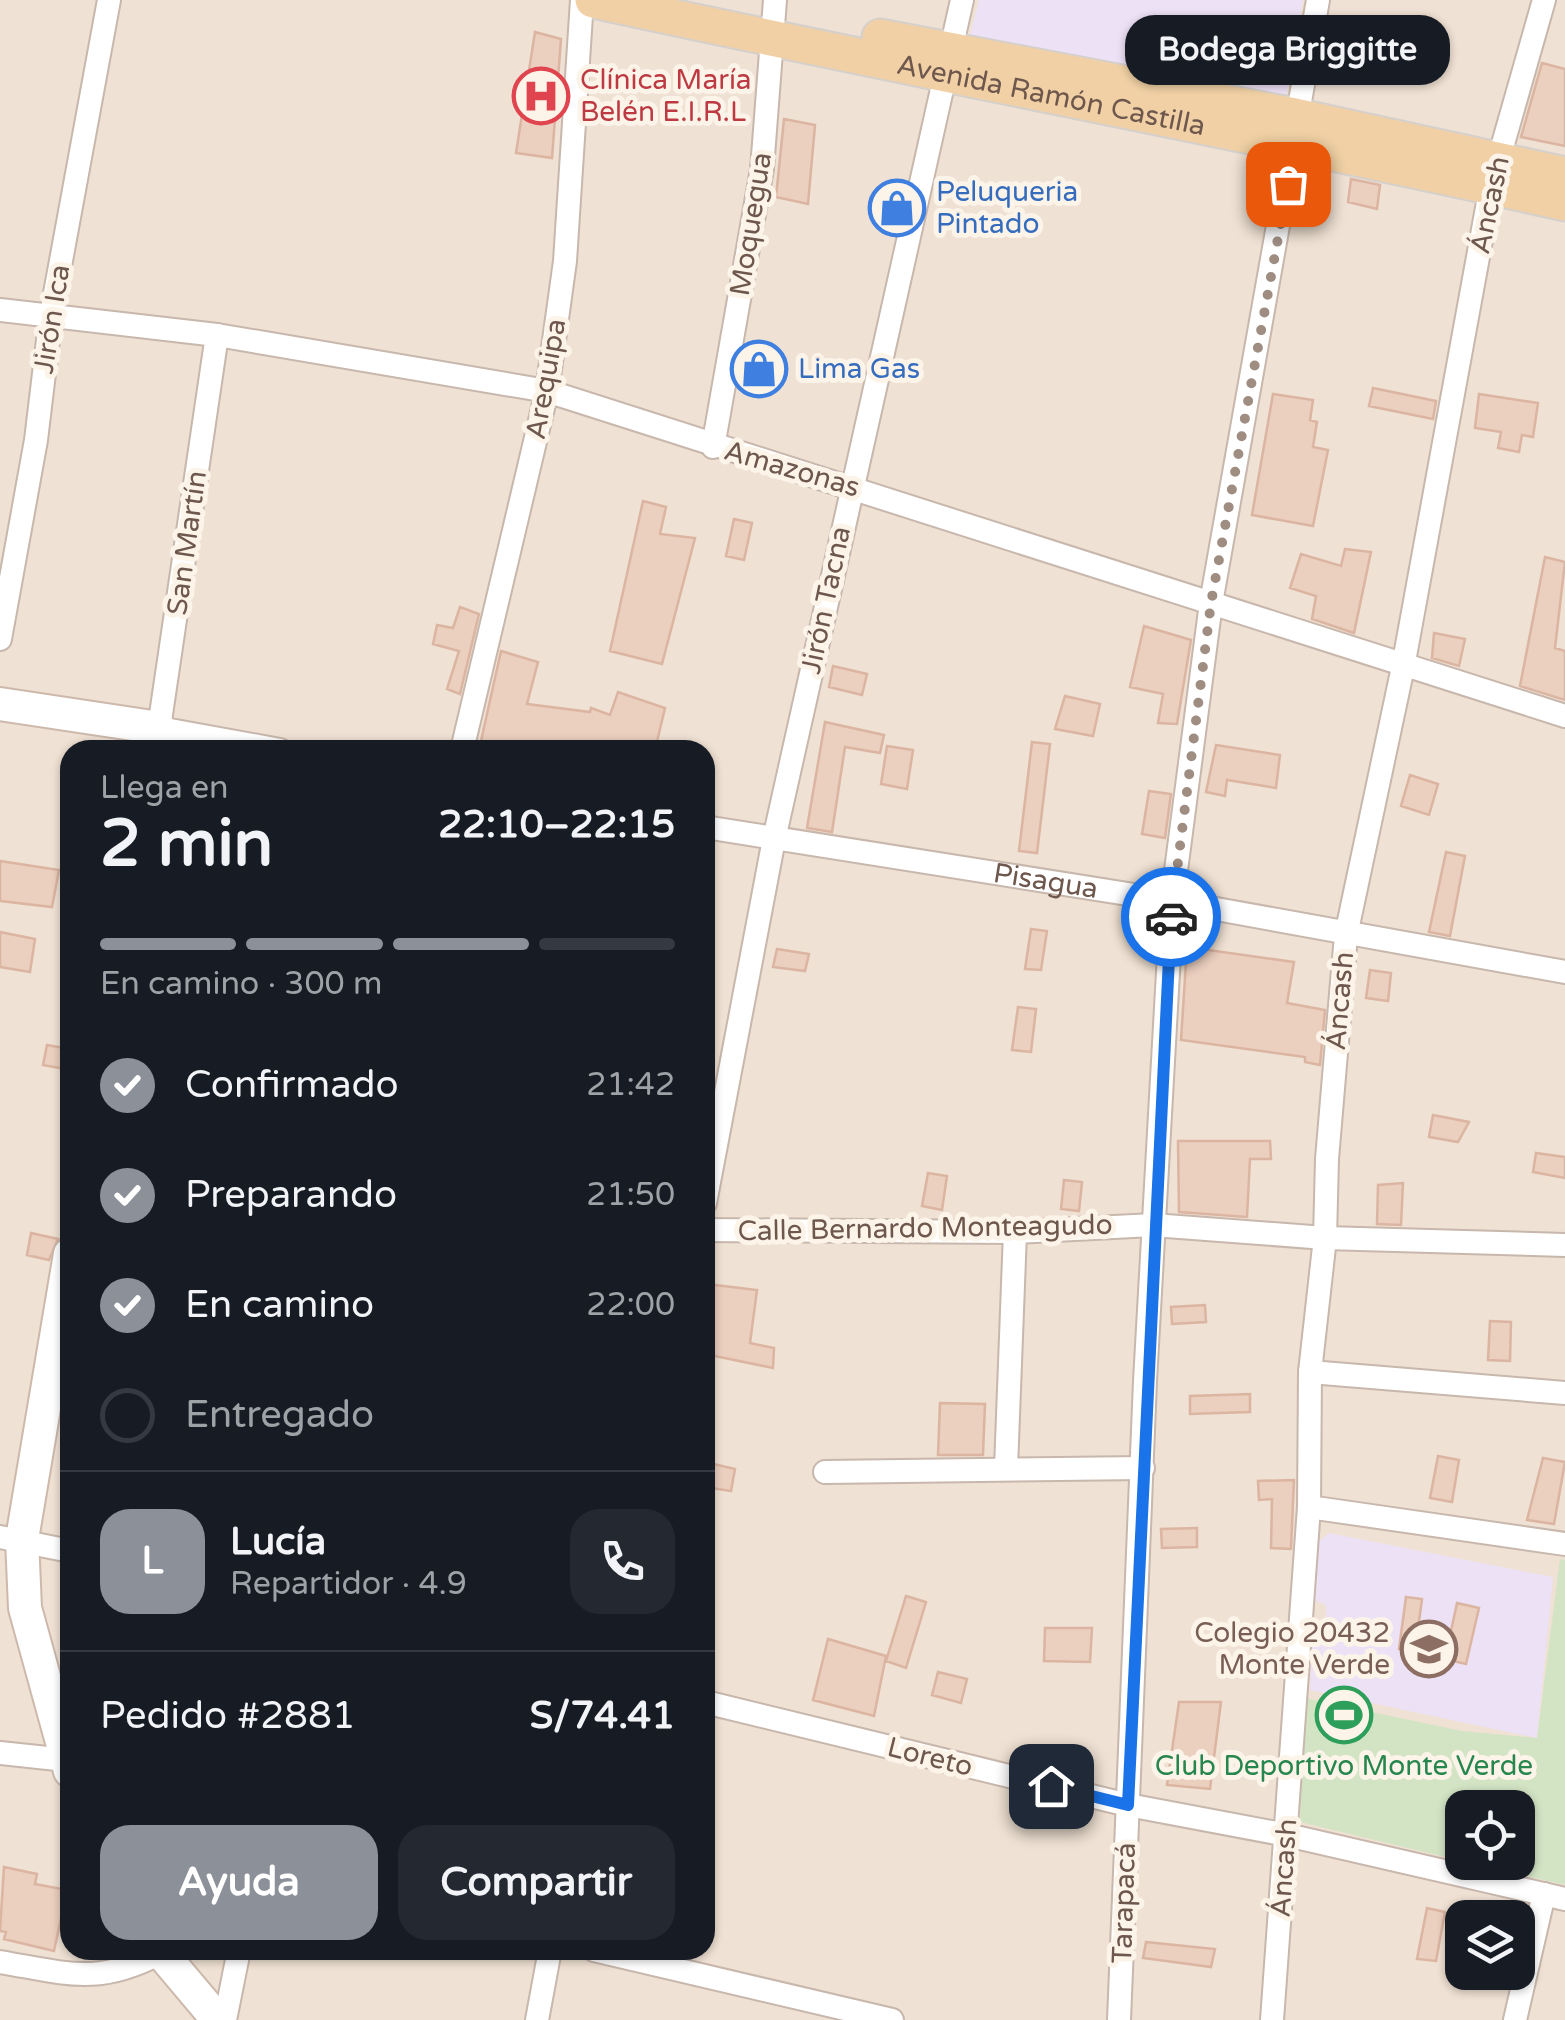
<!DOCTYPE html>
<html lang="es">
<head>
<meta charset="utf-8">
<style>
	body { margin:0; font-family:"Varela Round",sans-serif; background:#242831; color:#f1f3f6; height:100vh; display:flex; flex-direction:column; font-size:38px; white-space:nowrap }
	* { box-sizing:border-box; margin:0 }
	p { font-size:32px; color:#9ea1a6 }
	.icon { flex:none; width:55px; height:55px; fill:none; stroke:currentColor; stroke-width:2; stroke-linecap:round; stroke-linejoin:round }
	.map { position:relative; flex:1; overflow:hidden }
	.drawer { position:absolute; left:60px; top:740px; width:655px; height:1220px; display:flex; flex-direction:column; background:#171b24; border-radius:30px; box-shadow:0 2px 8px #0004 }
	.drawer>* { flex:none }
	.fabs { position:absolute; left:1445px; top:1790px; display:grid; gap:20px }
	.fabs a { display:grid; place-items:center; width:90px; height:90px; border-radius:20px; background:#171b24; box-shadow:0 2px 8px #0004; font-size:50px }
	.pin { position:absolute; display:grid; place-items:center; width:85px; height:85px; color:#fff; margin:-42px; border-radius:20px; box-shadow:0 5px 15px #0006 }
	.courier { position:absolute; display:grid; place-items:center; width:100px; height:100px; margin:-50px; border:8px solid #1a73e8; border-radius:50%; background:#fff; color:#222; box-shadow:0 2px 12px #0007 }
	.bubble { position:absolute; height:70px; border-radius:30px; background:#171b24; box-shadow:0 2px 8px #0004; font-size:32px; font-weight:800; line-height:70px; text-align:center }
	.head em { font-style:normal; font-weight:800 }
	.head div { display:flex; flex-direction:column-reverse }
	.head { display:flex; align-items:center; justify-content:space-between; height:170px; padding:0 40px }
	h1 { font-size:65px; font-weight:800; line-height:75px }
	.bar { display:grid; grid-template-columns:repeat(4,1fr); gap:15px 10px; align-content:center; height:120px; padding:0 40px }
	.bar i { height:12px; border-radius:8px; background:#363941 }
	.bar .selected { background:#8c9099 }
	.bar p { grid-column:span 4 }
	.line { display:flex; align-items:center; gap:25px; padding:0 40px; border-top:2px solid #363941 }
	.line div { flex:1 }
	.round { display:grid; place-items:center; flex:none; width:105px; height:105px; border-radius:30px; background:#242831 }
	ol { padding:0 40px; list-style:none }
	li { display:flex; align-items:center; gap:30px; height:110px }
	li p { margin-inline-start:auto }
	li .icon { padding:10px; border-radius:50%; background:#8c9099; color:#fff; stroke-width:4 }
	li:last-child { color:#9ea1a6 }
	li i { width:55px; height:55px; border:5px solid #363941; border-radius:50% }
	.action { display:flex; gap:20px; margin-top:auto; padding:20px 40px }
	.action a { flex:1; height:115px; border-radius:30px; background:#8c9099; color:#fff; font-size:40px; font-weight:800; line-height:115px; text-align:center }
	.action a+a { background:#242831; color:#f1f3f6 }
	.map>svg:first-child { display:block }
	.residential { fill:#efe1d3; fill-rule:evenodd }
	.education { fill:#ede1f5 }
	.grass { fill:#d3e4c4 }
	.building { fill:#ebcfbf; stroke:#dbb5a1; stroke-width:2.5 }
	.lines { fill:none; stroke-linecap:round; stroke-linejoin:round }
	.street-casing { stroke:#c8b7ac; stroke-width:26 }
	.secondary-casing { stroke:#cdb9ac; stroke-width:36 }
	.primary-casing { stroke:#d6d0cd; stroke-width:39 }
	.street { stroke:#fff; stroke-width:22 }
	.secondary { stroke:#fff; stroke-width:32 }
	.primary { stroke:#f0d0a4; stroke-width:35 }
	.done { stroke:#9f8d82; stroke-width:10; stroke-dasharray:0 18 }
	.route { stroke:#1a73e8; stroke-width:12 }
	.labels { text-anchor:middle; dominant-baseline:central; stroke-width:10; stroke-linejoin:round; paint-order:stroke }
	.health-label { font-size:28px; fill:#be3a42; stroke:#fcf4e9; text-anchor:start }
	.street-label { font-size:28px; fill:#6e574d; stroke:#fcf4e9 }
	.shop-label { font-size:28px; fill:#366cbe; stroke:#fcf4e9; text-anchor:start }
	.education-label { font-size:28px; fill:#785e54; stroke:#fcf4e9; text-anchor:end }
	.leisure-label { font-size:28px; fill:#27864d; stroke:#fcf4e9 }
</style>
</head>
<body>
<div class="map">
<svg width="1565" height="2020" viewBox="0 0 1565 2020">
	<rect width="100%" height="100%" fill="#f9f0e4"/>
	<path class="residential" d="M 0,0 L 1565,0 L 1565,2020 L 0,2020 ZM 70,750 L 705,750 L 705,1950 L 70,1950 ZM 1462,1808 L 1518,1808 L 1518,1862 L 1462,1862 ZM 1462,1918 L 1518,1918 L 1518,1972 L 1462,1972 Z"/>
	<path class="education" d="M 979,0 L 1303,0 L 1287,93 L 1283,95 L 1181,76 L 1173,67 L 1162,65 L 1152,71 L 970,35 Z
		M 1329,1533 L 1553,1577 L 1537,1738 L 1310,1690 L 1313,1623 L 1326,1619 L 1326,1605 L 1314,1600 L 1317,1543 Z"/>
	<path class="grass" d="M 1560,1559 L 1565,1560 L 1565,1885 L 1470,1863 L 1518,1862 L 1518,1808 L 1462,1808 L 1462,1861 L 1300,1822 L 1305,1698 L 1462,1731 L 1537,1738 Z"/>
	<path class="building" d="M 535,32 L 561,39 L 552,158 L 516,153 Z
		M 1542,63 L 1565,69 L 1565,146 L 1521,137 Z
		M 784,119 L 815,125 L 808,204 L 776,197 Z
		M 1351,179 L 1380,185 L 1377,209 L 1348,202 Z
		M 1373,388 L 1436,401 L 1433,419 L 1369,406 Z
		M 1273,394 L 1313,400 L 1310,420 L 1317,422 L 1313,447 L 1328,450 L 1313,526 L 1252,515 Z
		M 1479,394 L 1538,403 L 1533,437 L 1522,435 L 1519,452 L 1498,448 L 1501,432 L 1475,428 Z
		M 643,501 L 666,507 L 660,534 L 695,538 L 662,664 L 610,651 Z
		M 734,519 L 752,523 L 744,560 L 726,556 Z
		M 1345,549 L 1371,552 L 1354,633 L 1312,619 L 1316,596 L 1290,588 L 1301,554 L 1341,566 Z
		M 1545,557 L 1565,562 L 1555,648 L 1565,651 L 1565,700 L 1520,686 Z
		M 460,607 L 479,614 L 460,694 L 447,689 L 459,651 L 433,644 L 437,625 L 453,628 Z
		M 1144,626 L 1191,640 L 1177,724 L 1158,723 L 1163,694 L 1130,687 Z
		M 1434,633 L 1465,639 L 1459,666 L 1432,658 Z
		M 501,651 L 538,662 L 527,704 L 590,712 L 591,708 L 610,715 L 618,692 L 665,708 L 655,750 L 479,750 Z
		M 833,666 L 867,674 L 862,695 L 829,687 Z
		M 1065,696 L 1100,704 L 1093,736 L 1055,729 Z
		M 825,722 L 884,735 L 880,753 L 845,747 L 832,832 L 807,828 Z
		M 1032,742 L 1050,744 L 1037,853 L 1019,851 Z
		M 1216,745 L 1280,755 L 1276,788 L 1227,780 L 1225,796 L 1206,792 Z
		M 887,746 L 913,750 L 907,789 L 881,784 Z
		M 1410,775 L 1438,784 L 1429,815 L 1401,806 Z
		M 1149,791 L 1171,794 L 1165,838 L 1142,834 Z
		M 1446,852 L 1465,856 L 1450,936 L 1429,932 Z
		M 0,861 L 59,870 L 52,907 L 0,901 Z
		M 1031,929 L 1047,931 L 1041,970 L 1025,969 Z
		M 0,932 L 35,939 L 30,972 L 0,967 Z
		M 1187,947 L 1294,962 L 1287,1003 L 1325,1010 L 1320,1065 L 1305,1062 L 1305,1057 L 1181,1040 Z
		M 777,949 L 809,954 L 805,971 L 773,967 Z
		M 1370,970 L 1391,973 L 1388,1001 L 1366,998 Z
		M 1018,1007 L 1036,1009 L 1031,1052 L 1012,1050 Z
		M 47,1045 L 70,1049 L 70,1070 L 43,1065 Z
		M 1433,1115 L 1469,1122 L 1458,1142 L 1429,1137 Z
		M 1178,1141 L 1270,1141 L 1271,1159 L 1250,1159 L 1247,1217 L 1179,1212 Z
		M 1536,1153 L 1565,1157 L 1565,1178 L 1533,1172 Z
		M 928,1173 L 947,1176 L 942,1210 L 922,1206 Z
		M 1064,1180 L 1082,1182 L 1079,1211 L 1061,1209 Z
		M 1403,1183 L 1401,1225 L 1377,1224 L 1378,1185 Z
		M 31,1233 L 58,1239 L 49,1260 L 27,1255 Z
		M 707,1284 L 757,1290 L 750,1343 L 774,1348 L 773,1368 L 705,1354 Z
		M 1205,1305 L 1206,1322 L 1172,1324 L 1171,1307 Z
		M 1490,1321 L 1511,1322 L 1510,1361 L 1488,1360 Z
		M 1250,1394 L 1250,1412 L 1190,1414 L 1190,1396 Z
		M 940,1403 L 985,1404 L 983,1455 L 938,1455 Z
		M 1438,1456 L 1459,1460 L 1452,1502 L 1430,1498 Z
		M 1543,1458 L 1565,1462 L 1554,1524 L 1527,1520 Z
		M 705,1462 L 735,1469 L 731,1491 L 705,1487 Z
		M 1294,1480 L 1291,1549 L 1271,1548 L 1272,1499 L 1259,1500 L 1258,1481 Z
		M 1197,1528 L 1197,1547 L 1162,1548 L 1161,1529 Z
		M 906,1596 L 926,1602 L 906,1668 L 886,1661 Z
		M 1406,1597 L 1422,1599 L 1415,1652 L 1399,1649 Z
		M 1457,1603 L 1479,1608 L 1466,1664 L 1445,1659 Z
		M 1045,1628 L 1092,1628 L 1090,1662 L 1044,1661 Z
		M 828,1639 L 886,1656 L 874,1716 L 813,1700 Z
		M 938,1672 L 967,1679 L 961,1703 L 932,1695 Z
		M 1179,1702 L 1221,1702 L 1210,1789 L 1167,1785 Z
		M 4,1867 L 37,1874 L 35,1884 L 67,1890 L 54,1951 L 4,1939 L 6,1932 L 0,1931 Z
		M 1427,1908 L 1445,1912 L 1436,1961 L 1417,1959 Z
		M 1146,1942 L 1215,1949 L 1211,1967 L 1143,1958 Z"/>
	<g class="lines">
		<g class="street-casing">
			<g id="street">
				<path d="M 0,310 L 217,335 L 547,391 L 1565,716"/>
				<path d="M 217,335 L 159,728 L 280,750"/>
				<path d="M 713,447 L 762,169 L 775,0"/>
				<path d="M 0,639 L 36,440 L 51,315 L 109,0"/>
				<path d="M 462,750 L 547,391 L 565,261 L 582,0"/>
				<path id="s1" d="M 705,827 L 1172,901 L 1565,972"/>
				<path d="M 705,1203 L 774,839 L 962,0"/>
				<path d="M 705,1230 L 1015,1232 L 1153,1225 L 1325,1238 L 1565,1245"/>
				<path d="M 1310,1372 L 1565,1393"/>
				<path d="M 1006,1468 L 1015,1232"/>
				<path d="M 825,1472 L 1143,1468"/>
				<path d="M 1309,1507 L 1565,1544"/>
				<path d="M 0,1537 L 70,1551"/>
				<path d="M 705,1702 L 1128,1805 L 1287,1835 L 1565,1899"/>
				<path d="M 0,1753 L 66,1760"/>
				<path d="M 594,1950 L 892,2020"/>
				<path d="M 0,1962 C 66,1973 98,1986 160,1953"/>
				<path d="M 225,2020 L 239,1950"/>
				<path d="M 537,2020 L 550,1950"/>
				<path d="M 1119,2020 L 1145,1381 L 1172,901 L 1211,603 L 1318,0"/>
				<path d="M 1272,2020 L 1309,1507 L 1310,1372 L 1325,1238 L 1327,1159 L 1346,935 L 1403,667 L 1491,186 L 1544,0"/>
				<path d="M 1515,2020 L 1544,1894"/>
			</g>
		</g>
		<g class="secondary-casing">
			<path id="secondary" d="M 0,704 L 159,728 L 155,750
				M 70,1254 L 22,1539 L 25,1608 L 70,1771
				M 159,1950 L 218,2020"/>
		</g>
		<g class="primary-casing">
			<g id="primary">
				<path id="s2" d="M 593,0 C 917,71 1242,131 1565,203"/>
				<path d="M 880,37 L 1295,116 L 1565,175"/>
			</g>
		</g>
		<use href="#street" class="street"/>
		<use href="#secondary" class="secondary"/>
		<use href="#primary" class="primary"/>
	</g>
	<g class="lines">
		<path class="done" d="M 1171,917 L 1211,603 L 1288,184"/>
		<path class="route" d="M 1051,1786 L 1128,1805 L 1171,917"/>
	</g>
	<defs>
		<g id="hospital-ring" transform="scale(2.875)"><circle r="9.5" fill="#fcf4e9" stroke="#e0444e" stroke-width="1.5"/><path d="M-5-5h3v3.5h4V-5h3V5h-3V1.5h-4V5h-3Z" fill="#e0444e"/></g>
		<g id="shop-ring" transform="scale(2.875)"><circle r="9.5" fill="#fcf4e9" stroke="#3f7fe0" stroke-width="1.5"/><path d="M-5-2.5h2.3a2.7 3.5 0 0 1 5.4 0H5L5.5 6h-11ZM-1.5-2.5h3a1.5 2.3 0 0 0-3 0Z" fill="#3f7fe0"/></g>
		<g id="school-ring" transform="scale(2.875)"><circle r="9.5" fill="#fcf4e9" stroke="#8d6e63" stroke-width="1.5"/><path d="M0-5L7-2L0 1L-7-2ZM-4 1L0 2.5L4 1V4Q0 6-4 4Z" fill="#8d6e63"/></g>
		<g id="stadium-ring" transform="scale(2.875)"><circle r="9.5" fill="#fcf4e9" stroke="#2e9e5b" stroke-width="1.5"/><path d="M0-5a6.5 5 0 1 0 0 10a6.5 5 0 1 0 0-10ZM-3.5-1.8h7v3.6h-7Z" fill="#2e9e5b"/></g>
	</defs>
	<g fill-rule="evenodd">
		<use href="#hospital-ring" x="541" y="96"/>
		<use href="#shop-ring" x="897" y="208"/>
		<use href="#shop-ring" x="759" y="369"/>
		<use href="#school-ring" x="1429" y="1649"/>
		<use href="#stadium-ring" x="1344" y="1715"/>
	</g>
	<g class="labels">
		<g class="health-label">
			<text x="580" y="80">Clínica María<tspan x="580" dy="32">Belén E.I.R.L</tspan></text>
		</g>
		<g class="street-label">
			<text stroke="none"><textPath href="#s2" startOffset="468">Avenida Ramón Castilla</textPath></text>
			<text transform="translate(1490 205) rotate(-78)">Áncash</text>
			<text transform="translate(751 224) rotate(-81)">Moquegua</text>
			<text transform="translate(52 319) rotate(-81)">Jirón Ica</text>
			<text transform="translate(546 379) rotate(-80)">Arequipa</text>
			<text transform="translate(792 469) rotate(16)">Amazonas</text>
			<text transform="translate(187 543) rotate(-82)">San Martín</text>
			<text transform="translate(826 600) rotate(-78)">Jirón Tacna</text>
			<text stroke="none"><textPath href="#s1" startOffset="345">Pisagua</textPath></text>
			<text transform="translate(1340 1001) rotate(-85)">Áncash</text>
			<text transform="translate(925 1228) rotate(-1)">Calle Bernardo Monteagudo</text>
			<text transform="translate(930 1757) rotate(14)">Loreto</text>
			<text transform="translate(1284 1868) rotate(-86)">Áncash</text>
			<text transform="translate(1124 1903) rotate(-88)">Tarapacá</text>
		</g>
		<g class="shop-label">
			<text x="936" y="192">Peluqueria<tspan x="936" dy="32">Pintado</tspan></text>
			<text x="798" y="369">Lima Gas</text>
		</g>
		<g class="education-label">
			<text x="1390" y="1633">Colegio 20432<tspan x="1390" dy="32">Monte Verde</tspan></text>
		</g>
		<g class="leisure-label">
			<text x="1344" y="1766">Club Deportivo Monte Verde</text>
		</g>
	</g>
</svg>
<div class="fabs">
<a><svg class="icon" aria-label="locate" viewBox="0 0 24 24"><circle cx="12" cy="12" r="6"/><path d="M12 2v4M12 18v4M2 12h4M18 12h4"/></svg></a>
<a><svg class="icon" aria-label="layers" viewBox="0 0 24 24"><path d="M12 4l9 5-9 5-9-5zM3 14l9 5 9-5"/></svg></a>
</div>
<div class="pin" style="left:1288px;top:184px;background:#ea580c"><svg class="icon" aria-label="bag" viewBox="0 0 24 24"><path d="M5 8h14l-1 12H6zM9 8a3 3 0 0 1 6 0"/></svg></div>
<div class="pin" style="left:1051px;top:1786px;background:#1f2937"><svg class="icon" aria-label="home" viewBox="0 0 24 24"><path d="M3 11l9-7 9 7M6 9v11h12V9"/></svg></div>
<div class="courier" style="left:1171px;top:917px"><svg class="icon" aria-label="car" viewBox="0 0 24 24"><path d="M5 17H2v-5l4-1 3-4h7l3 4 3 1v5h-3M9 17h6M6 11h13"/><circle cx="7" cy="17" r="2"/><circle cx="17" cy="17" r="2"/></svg></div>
<div class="bubble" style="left:1125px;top:15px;width:325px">Bodega Briggitte</div>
<section class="drawer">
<div class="head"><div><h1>2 min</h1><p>Llega en</p></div><em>22:10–22:15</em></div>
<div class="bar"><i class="selected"></i><i class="selected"></i><i class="selected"></i><i></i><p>En camino · 300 m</p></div>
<ol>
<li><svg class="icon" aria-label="check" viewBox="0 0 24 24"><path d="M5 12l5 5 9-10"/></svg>Confirmado<p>21:42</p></li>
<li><svg class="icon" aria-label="check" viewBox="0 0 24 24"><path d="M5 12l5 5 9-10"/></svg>Preparando<p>21:50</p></li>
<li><svg class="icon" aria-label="check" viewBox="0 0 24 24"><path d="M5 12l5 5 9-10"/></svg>En camino<p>22:00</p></li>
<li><i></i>Entregado</li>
</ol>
<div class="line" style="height:180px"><b class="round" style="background:#8c9099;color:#fff">L</b><div><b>Lucía</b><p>Repartidor · 4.9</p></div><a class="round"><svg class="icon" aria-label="phone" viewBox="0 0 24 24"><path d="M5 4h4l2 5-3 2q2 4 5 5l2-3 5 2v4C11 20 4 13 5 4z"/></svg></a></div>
<div class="line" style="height:130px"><div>Pedido #2881</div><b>S/74.41</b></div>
<div class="action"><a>Ayuda</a><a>Compartir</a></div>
</section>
</div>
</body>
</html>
